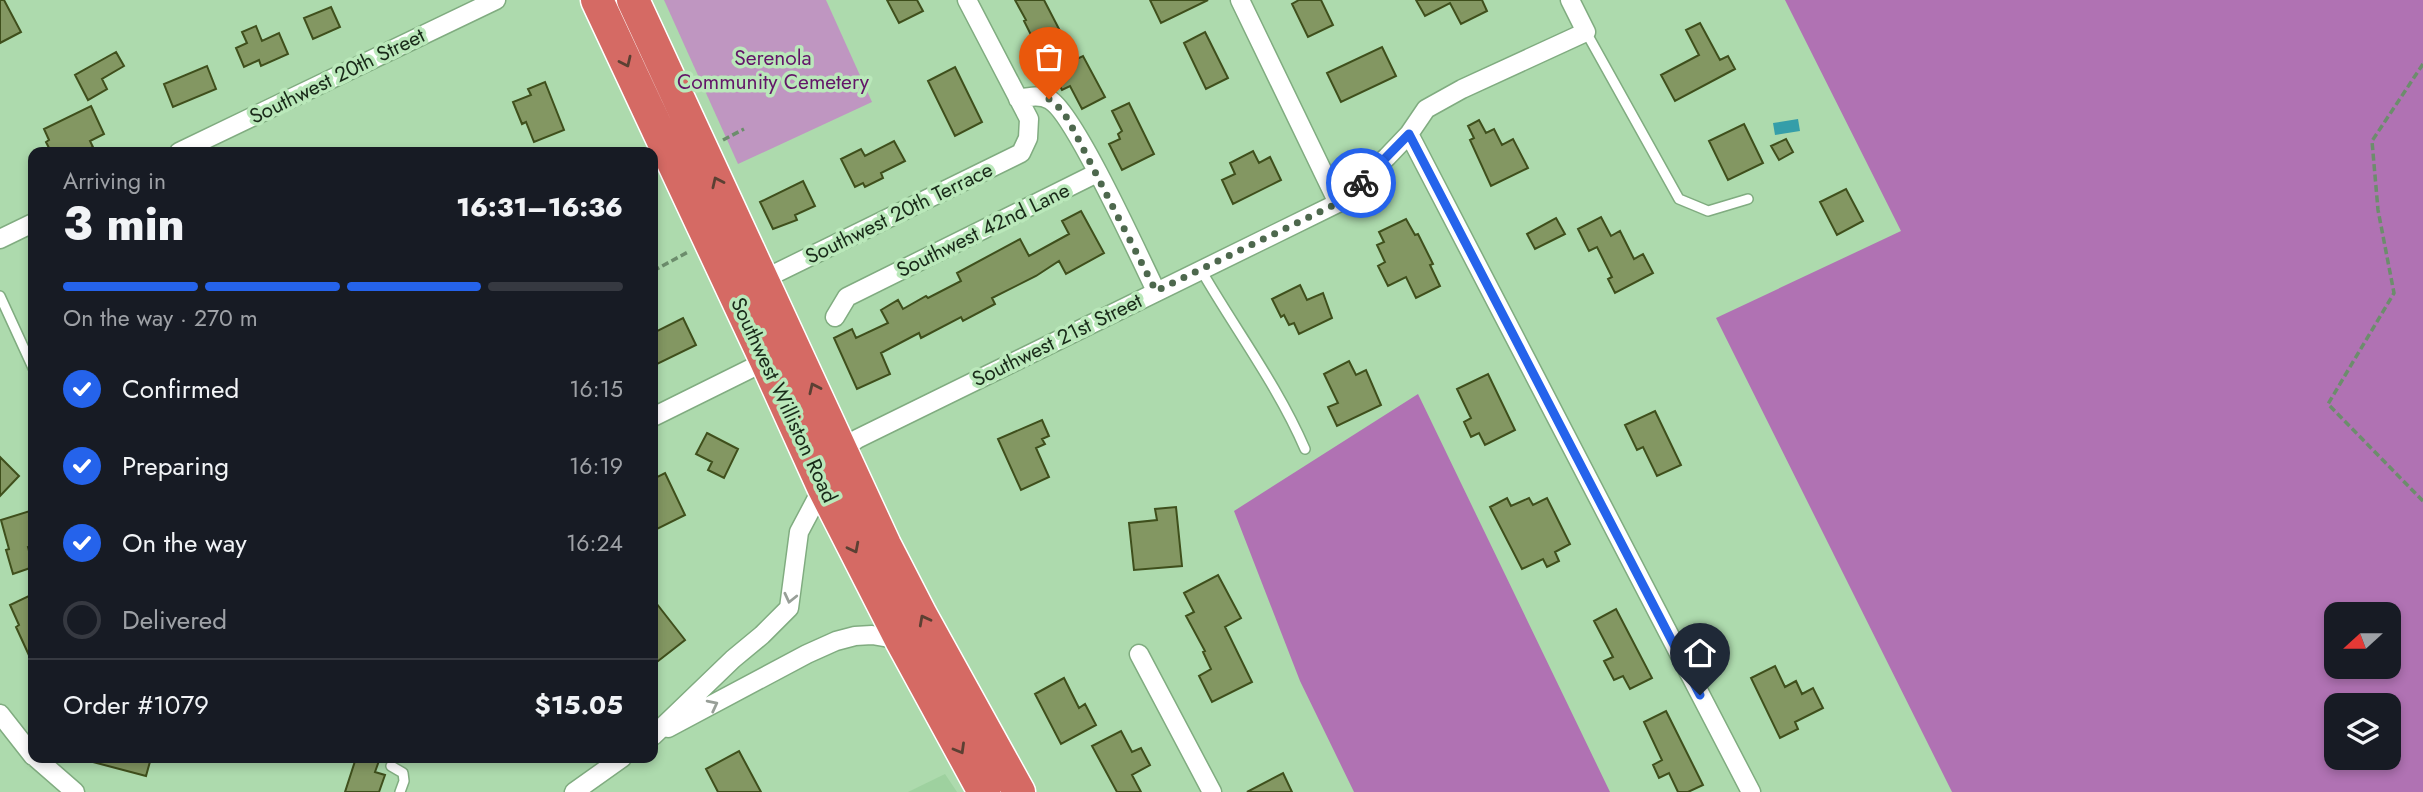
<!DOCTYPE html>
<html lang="en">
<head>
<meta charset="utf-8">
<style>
	body { margin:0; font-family:Jost,sans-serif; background:#20242c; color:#f1f3f6; height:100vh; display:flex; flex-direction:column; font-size:26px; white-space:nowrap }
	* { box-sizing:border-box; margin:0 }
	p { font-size:23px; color:#9ea1a6 }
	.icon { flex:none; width:38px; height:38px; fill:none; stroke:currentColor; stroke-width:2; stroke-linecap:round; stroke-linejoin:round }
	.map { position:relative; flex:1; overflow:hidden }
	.sheet { position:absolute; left:28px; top:147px; width:630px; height:616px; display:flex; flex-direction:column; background:#171b24; border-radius:14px; box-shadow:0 4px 10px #0003 }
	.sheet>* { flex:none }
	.needle { width:46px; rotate:249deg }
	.fabs { position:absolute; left:2324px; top:602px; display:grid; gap:14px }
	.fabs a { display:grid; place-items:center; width:77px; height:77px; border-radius:14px; background:#171b24; box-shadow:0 4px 10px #0003; font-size:35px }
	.pin { position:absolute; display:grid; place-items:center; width:60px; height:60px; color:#fff; margin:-72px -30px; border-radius:50% 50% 50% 0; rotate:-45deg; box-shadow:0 0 7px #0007 }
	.pin .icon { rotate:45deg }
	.courier { position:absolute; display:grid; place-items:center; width:70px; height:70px; margin:-35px; border:5px solid #2563eb; border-radius:50%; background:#fff; color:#222; box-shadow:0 2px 9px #0007 }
	.headline em { font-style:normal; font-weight:800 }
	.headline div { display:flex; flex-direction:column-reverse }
	.headline { display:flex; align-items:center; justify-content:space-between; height:119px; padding:0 35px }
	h1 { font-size:46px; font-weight:800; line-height:52px }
	.bar { display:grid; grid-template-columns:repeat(4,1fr); gap:10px 7px; align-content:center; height:84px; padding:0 35px }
	.bar i { height:9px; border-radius:5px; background:#363941 }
	.bar .on { background:#2563eb }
	.bar p { grid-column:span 4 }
	.line { display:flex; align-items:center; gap:18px; padding:0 35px; border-top:2px solid #363941 }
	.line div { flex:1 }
	ol { padding:0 35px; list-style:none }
	li { display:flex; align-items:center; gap:21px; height:77px }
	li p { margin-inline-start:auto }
	li .icon { padding:7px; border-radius:50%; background:#2563eb; color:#fff; stroke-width:4 }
	li:last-child { color:#9ea1a6 }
	li i { width:38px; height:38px; border:4px solid #363941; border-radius:50% }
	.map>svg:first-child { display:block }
	.built { fill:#9ed19f }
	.green { fill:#bf96c1 }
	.forest { fill:#b072b3; fill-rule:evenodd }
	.water { fill:#359ea9 }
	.building { fill:#839762; stroke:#3f4f1c; stroke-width:2 }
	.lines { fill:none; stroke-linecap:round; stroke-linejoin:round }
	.lane-casing { stroke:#80ac80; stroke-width:12 }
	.street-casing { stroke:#80ac80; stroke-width:21 }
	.highway-casing { stroke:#fff; stroke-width:35 }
	.path { stroke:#6c8d6c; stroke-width:3.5; stroke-dasharray:7 3.5; stroke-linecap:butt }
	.lane { stroke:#fff; stroke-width:9 }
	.street { stroke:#fff; stroke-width:18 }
	.highway { stroke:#d56a64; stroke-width:32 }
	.oneway { stroke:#5b4033 }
	.oneway2 { stroke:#989f98 }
	.done { stroke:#4d684d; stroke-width:7; stroke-dasharray:0 12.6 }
	.route { stroke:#2563eb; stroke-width:9 }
	.labels { text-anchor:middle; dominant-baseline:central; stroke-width:7; stroke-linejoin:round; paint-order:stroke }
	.park-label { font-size:21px; fill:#631568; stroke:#bae8ba }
	.street-label { font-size:21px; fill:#192a19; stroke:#bae8ba }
</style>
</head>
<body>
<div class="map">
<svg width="2423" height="792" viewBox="0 0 2423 792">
	<rect width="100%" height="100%" fill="#addaad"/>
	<path class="built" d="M 945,774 L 957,792 L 908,792 Z"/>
	<path class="green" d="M 664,0 L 826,0 L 872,102 L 738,164 Z"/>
	<path class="forest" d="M 1785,0 L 2423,0 L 2423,792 L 1952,792 L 1716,318 L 1901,231 ZM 2336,614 L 2389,614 L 2389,667 L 2336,667 ZM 2336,705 L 2389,705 L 2389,758 L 2336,758 Z
		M 1418,394 L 1610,792 L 1354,792 L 1300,681 L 1234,511 Z"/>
	<path class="water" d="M 1798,119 L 1800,131 L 1775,135 L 1773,123 Z"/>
	<path class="building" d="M 0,0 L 4,0 L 21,32 L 0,43 Z
		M 887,0 L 917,0 L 923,11 L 899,23 Z
		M 1015,0 L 1044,0 L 1075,60 L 1083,56 L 1105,97 L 1082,109 L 1070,86 L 1062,90 L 1034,36 L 1032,37 L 1024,21 L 1026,20 Z
		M 1150,0 L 1208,0 L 1161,23 Z
		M 1299,0 L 1321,0 L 1333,25 L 1308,37 L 1292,4 Z
		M 1416,0 L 1482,0 L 1487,11 L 1461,24 L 1450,3 L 1425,16 Z
		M 331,7 L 340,27 L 313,39 L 304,18 Z
		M 1700,23 L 1720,60 L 1728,56 L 1735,69 L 1675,101 L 1661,75 L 1699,55 L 1686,30 Z
		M 256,26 L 262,41 L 279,33 L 288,54 L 261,66 L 259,60 L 244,67 L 236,48 L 247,43 L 242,32 Z
		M 1205,32 L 1228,78 L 1206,89 L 1184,43 Z
		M 1382,47 L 1396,76 L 1341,102 L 1327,73 Z
		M 116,52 L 124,66 L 102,79 L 107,89 L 88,100 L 75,75 Z
		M 207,66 L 216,89 L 173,107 L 164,84 Z
		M 955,67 L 982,122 L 955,136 L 928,81 Z
		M 545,82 L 564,130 L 534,142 L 526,122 L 522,124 L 513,102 L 531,95 L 528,89 Z
		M 1129,103 L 1154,154 L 1122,170 L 1109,144 L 1120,139 L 1118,134 L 1122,131 L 1112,111 Z
		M 91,106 L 104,134 L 90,141 L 93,147 L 83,152 L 51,152 L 46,142 L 49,140 L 44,129 Z
		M 1479,120 L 1486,133 L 1494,129 L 1502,145 L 1513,139 L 1528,168 L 1491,186 L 1470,140 L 1474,138 L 1468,126 Z
		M 1744,124 L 1763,163 L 1728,180 L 1709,141 Z
		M 1786,139 L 1793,152 L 1779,160 L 1771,146 Z
		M 894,141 L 905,161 L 881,173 L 883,178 L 865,187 L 863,183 L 855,187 L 841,159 L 861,149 L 865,156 Z
		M 1253,151 L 1259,163 L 1270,157 L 1281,180 L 1233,204 L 1222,180 L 1235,174 L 1230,163 Z
		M 803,181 L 815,206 L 795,215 L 797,220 L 773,229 L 760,202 Z
		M 1846,189 L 1863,221 L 1837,235 L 1820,202 Z
		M 1081,211 L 1104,253 L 1066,274 L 1059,261 L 1036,276 L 992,298 L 995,304 L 963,321 L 961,317 L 921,338 L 919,333 L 881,353 L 890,374 L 857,389 L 834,338 L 852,329 L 856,338 L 888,323 L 881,310 L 898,300 L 903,309 L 926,296 L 928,298 L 961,281 L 957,273 L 1020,239 L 1029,256 L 1069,234 L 1062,221 Z
		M 1601,217 L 1611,236 L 1620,231 L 1634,259 L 1643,254 L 1653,273 L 1615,293 L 1608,279 L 1612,277 L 1597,247 L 1589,251 L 1578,229 Z
		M 1556,218 L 1565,234 L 1535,249 L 1527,234 Z
		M 1406,219 L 1415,235 L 1418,234 L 1433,264 L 1430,265 L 1440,286 L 1416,298 L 1406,277 L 1388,286 L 1378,266 L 1385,262 L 1377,245 L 1384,242 L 1379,232 Z
		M 1300,285 L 1307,300 L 1323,293 L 1332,318 L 1299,334 L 1294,323 L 1289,325 L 1284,315 L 1281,317 L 1272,299 Z
		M 683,318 L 696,345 L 653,366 L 653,333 Z
		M 1349,361 L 1356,375 L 1366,370 L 1381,405 L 1337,426 L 1328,407 L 1338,403 L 1324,374 Z
		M 1488,374 L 1515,430 L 1485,445 L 1479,433 L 1471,437 L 1464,422 L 1471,418 L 1457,389 Z
		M 1655,411 L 1681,465 L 1657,476 L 1643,447 L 1637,450 L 1625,425 Z
		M 1042,420 L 1049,436 L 1042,439 L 1045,444 L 1036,448 L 1049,477 L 1021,490 L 998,439 Z
		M 707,433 L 738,449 L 724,478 L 708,470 L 712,462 L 696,454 Z
		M 0,457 L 19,476 L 0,496 Z
		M 665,473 L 685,515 L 657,529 L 653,520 L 653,479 Z
		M 1507,498 L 1511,506 L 1529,498 L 1533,505 L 1547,498 L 1570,544 L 1555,552 L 1559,561 L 1547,567 L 1543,559 L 1522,569 L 1490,507 Z
		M 1176,507 L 1182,566 L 1134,570 L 1129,523 L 1157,520 L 1155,509 Z
		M 33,510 L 33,546 L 28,547 L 33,567 L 13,574 L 6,550 L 9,549 L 1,520 Z
		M 1218,575 L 1241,618 L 1225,627 L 1252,682 L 1212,702 L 1199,676 L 1211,669 L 1203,652 L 1205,651 L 1186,616 L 1194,612 L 1184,593 Z
		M 33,594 L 33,664 L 16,627 L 19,625 L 10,605 Z
		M 653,599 L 685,640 L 653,665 Z
		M 1616,609 L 1652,678 L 1630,689 L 1623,676 L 1614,680 L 1604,661 L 1613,657 L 1594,621 Z
		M 1775,666 L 1785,687 L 1796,681 L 1802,694 L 1813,688 L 1823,708 L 1795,722 L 1798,729 L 1780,738 L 1751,678 Z
		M 1064,678 L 1079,708 L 1085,704 L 1096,725 L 1061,744 L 1035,694 Z
		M 1666,711 L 1703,785 L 1688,792 L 1678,792 L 1669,773 L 1659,778 L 1653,765 L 1662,760 L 1644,722 Z
		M 1121,731 L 1132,752 L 1141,748 L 1150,765 L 1132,775 L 1141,792 L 1117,792 L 1092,746 Z
		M 739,751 L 761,792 L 718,792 L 706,769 Z
		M 94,758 L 151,758 L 146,776 L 93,762 Z
		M 356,758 L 380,758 L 375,772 L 385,775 L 379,792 L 345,792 Z
		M 1283,773 L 1292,792 L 1247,792 Z"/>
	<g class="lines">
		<g class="lane-casing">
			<path id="lane" d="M 1586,32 L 1679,199 L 1708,211 L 1748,199
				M 1201,270 C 1235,329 1278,386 1305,449
				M 0,296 L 33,368
				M 391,766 L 403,773 L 404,781 L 400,792"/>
		</g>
		<g class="street-casing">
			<path id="street" d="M 1240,0 L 1338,203
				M 1018,99 C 1028,97 1040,94 1050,100 C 1074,113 1140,258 1156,291
				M 1409,134 L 1751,792
				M 179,152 L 496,0
				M 0,239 L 33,223
				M 762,280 L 1021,153 L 1028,138 L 1029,119 L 967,0
				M 835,317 L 847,297 L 1097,173
				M 653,417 L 766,361
				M 838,458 L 842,450 L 857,439 L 1338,203 L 1387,157 L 1409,134 L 1426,109 L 1462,89 L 1586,32 L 1570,0
				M 1139,654 L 1212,792
				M 0,714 L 33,756
				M 668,728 L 807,654 L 836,641 L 855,636 L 872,635 L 901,640
				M 653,736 L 733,659 L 762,635 L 789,608 L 799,532 L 825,483
				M 36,758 L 75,792
				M 574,792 L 622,758"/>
		</g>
		<g class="highway-casing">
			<path id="highway" d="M 597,0 L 766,361 L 823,487 L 901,640 L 984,792
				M 633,0 L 885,545 L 921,615 L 1019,792"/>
		</g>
		<path class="path" d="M 2423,64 L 2372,141 L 2378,210 L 2394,293 L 2328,404 L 2423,501
			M 723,140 L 744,129
			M 653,271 L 688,252"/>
		<use href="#lane" class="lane"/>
		<use href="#street" class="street"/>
		<use href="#highway" class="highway"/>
	</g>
	<defs><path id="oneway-chevron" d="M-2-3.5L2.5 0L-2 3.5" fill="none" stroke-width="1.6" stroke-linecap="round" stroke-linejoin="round" transform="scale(1.75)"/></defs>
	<g class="oneway">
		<use href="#oneway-chevron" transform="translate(626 62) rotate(65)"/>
		<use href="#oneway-chevron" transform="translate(717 182) rotate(-115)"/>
		<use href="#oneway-chevron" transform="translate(814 388) rotate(-115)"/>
		<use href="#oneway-chevron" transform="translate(854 548) rotate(63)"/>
		<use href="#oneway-chevron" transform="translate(924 620) rotate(-118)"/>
		<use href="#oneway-chevron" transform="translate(960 749) rotate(60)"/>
	</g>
	<g class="oneway2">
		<use href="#oneway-chevron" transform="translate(790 598) rotate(103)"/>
		<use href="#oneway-chevron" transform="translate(713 705) rotate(-27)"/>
	</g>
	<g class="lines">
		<path class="done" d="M 1049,99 L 1062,110 L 1070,123 L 1156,291 L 1338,203 L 1361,183"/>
		<path class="route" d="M 1361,183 L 1409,134 L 1700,695"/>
	</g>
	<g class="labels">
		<g class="park-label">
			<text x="773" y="58">Serenola<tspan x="773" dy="24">Community Cemetery</tspan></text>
		</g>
		<g class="street-label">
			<text transform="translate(337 76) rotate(-26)">Southwest 20th Street</text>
			<text transform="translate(899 213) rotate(-26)">Southwest 20th Terrace</text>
			<text transform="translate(983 230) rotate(-26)">Southwest 42nd Lane</text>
			<text transform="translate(1057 340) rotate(-26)">Southwest 21st Street</text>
			<text transform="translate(784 400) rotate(65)">Southwest Williston Road</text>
		</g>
	</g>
</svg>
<div class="fabs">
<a><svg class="needle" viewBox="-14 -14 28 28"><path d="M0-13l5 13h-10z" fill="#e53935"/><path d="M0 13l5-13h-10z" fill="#9ea1a6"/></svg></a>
<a><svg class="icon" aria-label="layers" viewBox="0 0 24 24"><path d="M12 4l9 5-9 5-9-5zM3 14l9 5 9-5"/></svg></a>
</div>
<div class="pin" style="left:1049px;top:99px;background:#ea580c"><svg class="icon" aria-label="bag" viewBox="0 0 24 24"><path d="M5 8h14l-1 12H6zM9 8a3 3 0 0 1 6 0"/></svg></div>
<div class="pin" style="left:1700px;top:695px;background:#1f2937"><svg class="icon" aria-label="home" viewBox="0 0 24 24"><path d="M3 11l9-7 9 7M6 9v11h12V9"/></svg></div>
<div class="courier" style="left:1361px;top:183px"><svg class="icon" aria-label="bike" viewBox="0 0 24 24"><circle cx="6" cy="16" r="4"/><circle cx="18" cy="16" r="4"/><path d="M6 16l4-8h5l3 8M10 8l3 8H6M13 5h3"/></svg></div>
<section class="sheet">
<div class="headline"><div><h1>3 min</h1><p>Arriving in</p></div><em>16:31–16:36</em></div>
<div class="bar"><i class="on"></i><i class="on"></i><i class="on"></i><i></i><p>On the way · 270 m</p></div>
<ol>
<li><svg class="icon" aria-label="check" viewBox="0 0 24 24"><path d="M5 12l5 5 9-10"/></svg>Confirmed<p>16:15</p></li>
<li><svg class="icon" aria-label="check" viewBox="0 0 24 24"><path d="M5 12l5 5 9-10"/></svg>Preparing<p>16:19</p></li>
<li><svg class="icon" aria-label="check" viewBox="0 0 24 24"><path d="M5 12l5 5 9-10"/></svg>On the way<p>16:24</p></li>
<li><i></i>Delivered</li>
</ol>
<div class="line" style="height:91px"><div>Order #1079</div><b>$15.05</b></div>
</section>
</div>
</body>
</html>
